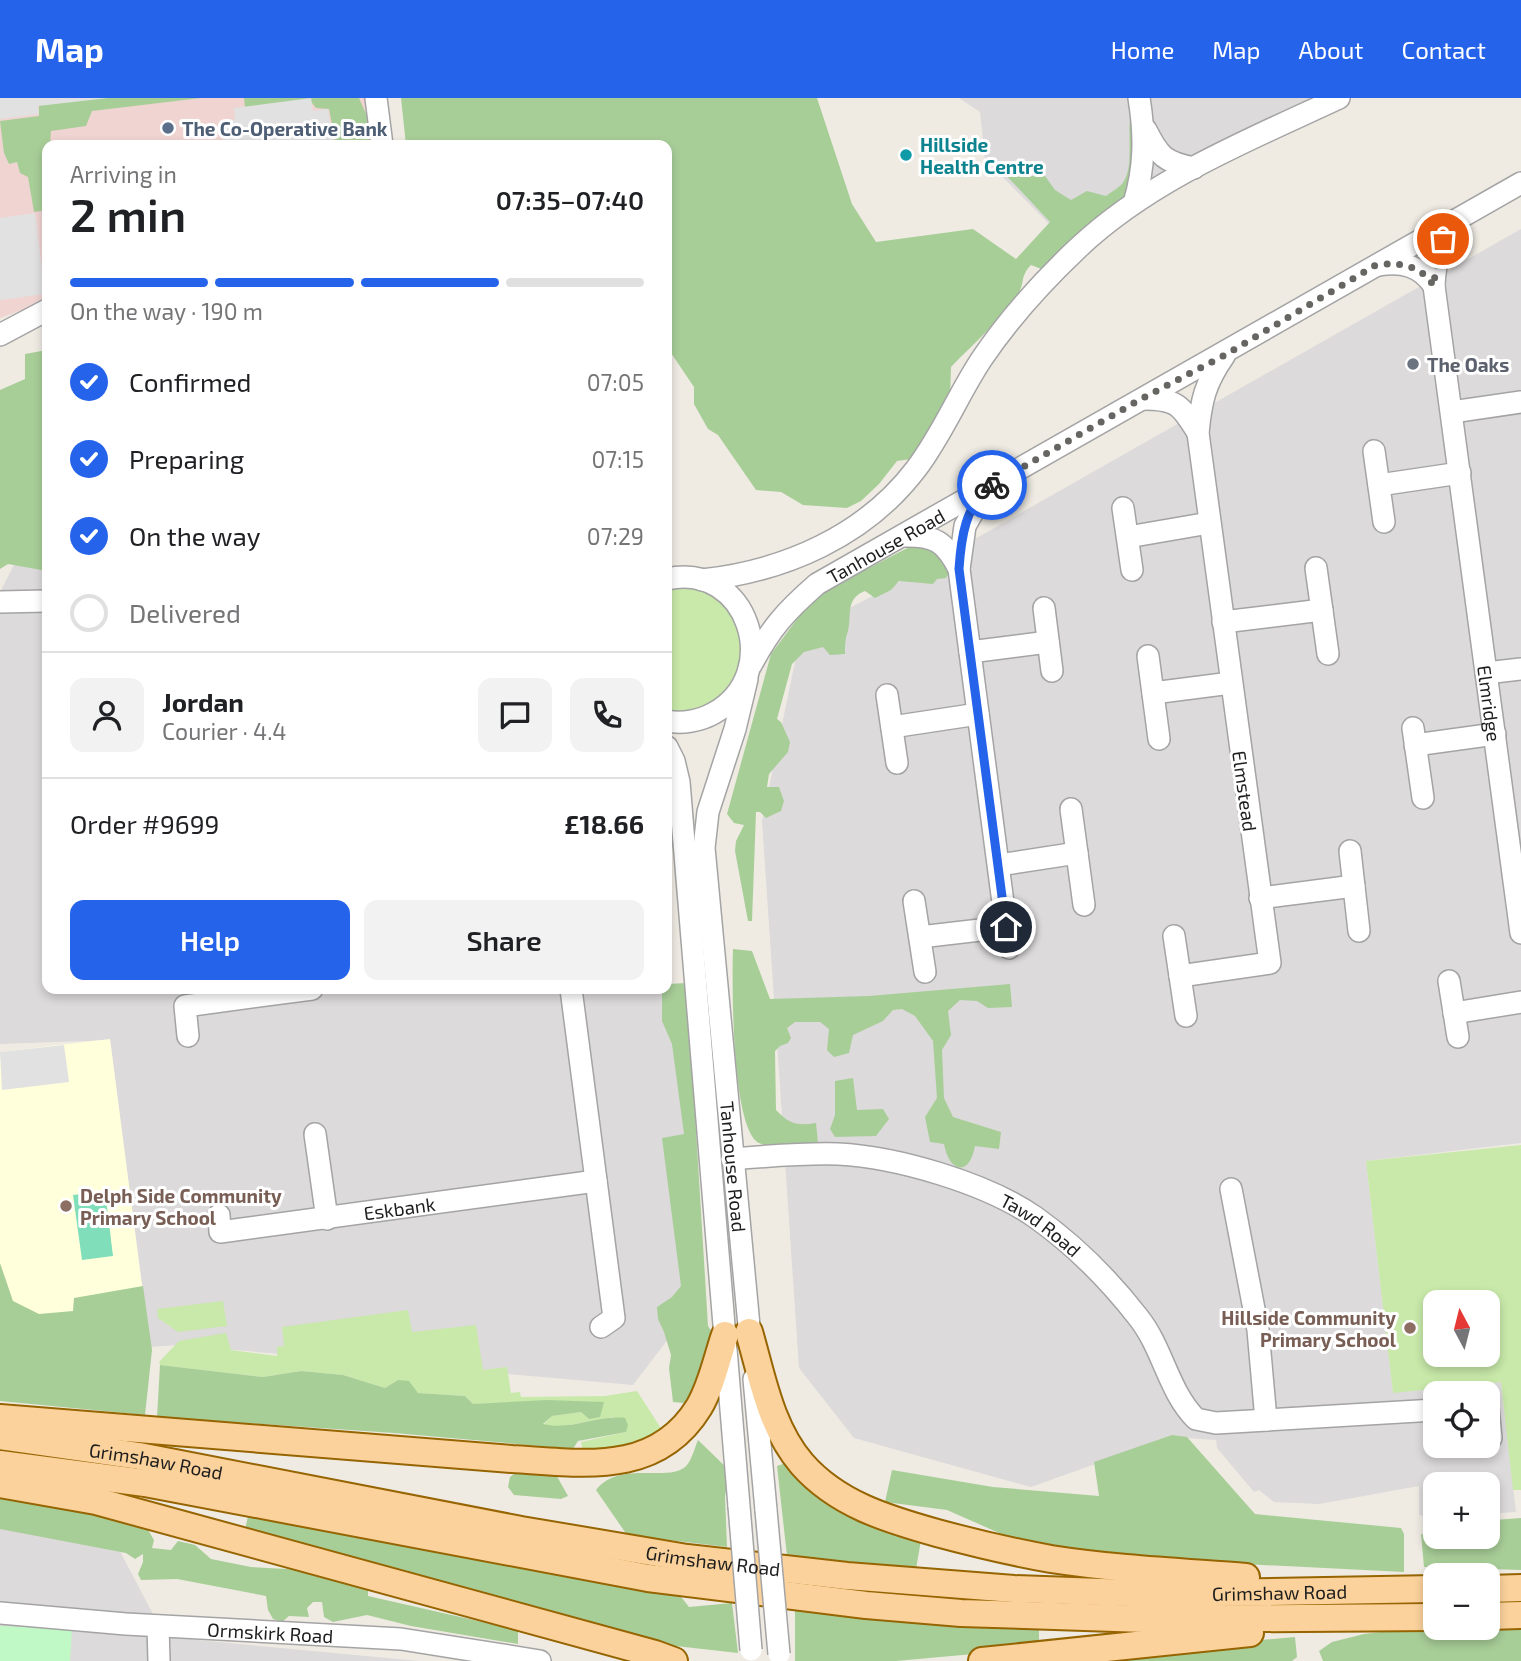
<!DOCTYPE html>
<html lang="en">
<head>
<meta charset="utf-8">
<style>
	body { margin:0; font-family:"Exo 2",sans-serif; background:#f2f2f2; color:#202124; height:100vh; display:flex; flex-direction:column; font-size:26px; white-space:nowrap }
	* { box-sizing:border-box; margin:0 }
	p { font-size:23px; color:#757577 }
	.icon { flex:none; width:38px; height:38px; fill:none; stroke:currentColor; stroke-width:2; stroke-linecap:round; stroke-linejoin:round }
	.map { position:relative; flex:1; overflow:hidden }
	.side { position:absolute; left:42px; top:42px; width:630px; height:854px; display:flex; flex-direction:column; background:#fff; border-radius:14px; box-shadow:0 4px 10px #0003 }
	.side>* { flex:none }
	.needle { width:46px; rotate:353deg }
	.tools { position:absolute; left:1423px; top:1192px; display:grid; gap:14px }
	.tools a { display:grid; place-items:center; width:77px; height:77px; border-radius:14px; background:#fff; box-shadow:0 4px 10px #0003; font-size:35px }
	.pin { position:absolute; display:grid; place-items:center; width:60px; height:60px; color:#fff; margin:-30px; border:4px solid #fff; border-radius:50%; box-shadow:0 2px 7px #0007 }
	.courier { position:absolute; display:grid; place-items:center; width:70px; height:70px; margin:-35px; border:5px solid #2563eb; border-radius:50%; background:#fff; color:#222; box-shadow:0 2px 9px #0007 }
	.summary em { font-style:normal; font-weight:600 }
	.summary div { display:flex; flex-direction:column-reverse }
	.summary { display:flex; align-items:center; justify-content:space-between; height:119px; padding:0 28px }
	h1 { font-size:46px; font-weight:600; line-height:52px }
	.bar { display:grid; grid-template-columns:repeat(4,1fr); gap:10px 7px; align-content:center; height:84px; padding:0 28px }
	.bar i { height:9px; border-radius:5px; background:#e0e0e0 }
	.bar .on { background:#2563eb }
	.bar p { grid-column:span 4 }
	.line { display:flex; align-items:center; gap:18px; padding:0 28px; border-top:2px solid #e0e0e0 }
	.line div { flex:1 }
	.round { display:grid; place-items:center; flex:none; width:74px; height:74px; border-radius:14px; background:#f2f2f2 }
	ol { padding:0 28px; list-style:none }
	li { display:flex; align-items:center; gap:21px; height:77px }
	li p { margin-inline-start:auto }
	li .icon { padding:7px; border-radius:50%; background:#2563eb; color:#fff; stroke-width:4 }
	li:last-child { color:#757577 }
	li i { width:38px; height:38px; border:4px solid #e0e0e0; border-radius:50% }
	.action { display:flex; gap:14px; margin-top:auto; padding:14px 28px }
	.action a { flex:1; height:80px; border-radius:14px; background:#2563eb; color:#fff; font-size:28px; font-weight:600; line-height:80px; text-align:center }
	.action a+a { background:#f2f2f2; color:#202124 }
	header { display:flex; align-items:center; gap:42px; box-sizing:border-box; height:98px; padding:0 35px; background:#2563eb; color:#fff }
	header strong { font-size:33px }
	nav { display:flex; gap:38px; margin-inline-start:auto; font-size:24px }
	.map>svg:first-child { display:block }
	.residential { fill:#dcdada; fill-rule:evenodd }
	.commercial { fill:#efd4d2 }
	.education { fill:#ffffdc }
	.grass { fill:#c8e9a9; fill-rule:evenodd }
	.forest { fill:#a8ce98 }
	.park { fill:#c0f9c5 }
	.pitch { fill:#81deba }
	.parking { fill:#e1e1e1 }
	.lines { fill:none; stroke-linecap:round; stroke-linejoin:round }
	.minor-casing { stroke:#a4a4a4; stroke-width:24 }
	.major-casing { stroke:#966501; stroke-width:30 }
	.minor { stroke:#fff; stroke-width:21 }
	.major { stroke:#fbd29c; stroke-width:26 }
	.minor-bridge-casing { stroke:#a4a4a4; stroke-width:24; stroke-linecap:butt }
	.minor-bridge { stroke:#fff; stroke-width:21 }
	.done { stroke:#666562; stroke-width:7; stroke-dasharray:0 12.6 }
	.route { stroke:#2563eb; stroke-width:9 }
	.service-dot { fill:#5c6f8a; stroke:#fff; stroke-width:2.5 }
	.culture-dot { fill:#0f9aa8; stroke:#fff; stroke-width:2.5 }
	.worship-dot { fill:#6b7280; stroke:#fff; stroke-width:2.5 }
	.education-dot { fill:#8d6e63; stroke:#fff; stroke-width:2.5 }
	.labels { text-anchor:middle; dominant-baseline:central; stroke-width:6; stroke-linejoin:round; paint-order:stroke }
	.service-label { font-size:19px; font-weight:bold; fill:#4e5e75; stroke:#fff; text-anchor:start }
	.culture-label { font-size:19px; font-weight:bold; fill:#0d838f; stroke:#fff; text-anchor:start }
	.worship-label { font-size:19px; font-weight:bold; fill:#5b616d; stroke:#fff; text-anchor:start }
	.street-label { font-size:19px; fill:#1d1d1d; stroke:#fff }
	.education-label { font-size:19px; font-weight:bold; fill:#785e54; stroke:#fff; text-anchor:start }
</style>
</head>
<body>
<header>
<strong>Map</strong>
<nav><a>Home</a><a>Map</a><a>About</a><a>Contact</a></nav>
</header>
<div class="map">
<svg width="1521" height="1563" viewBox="0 0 1521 1563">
	<rect width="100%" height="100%" fill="#efebe3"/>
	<path class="residential" d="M 959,0 L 1333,0 L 1060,137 L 985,61 L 980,14 Z
		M 1521,131 L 1521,1045 L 1366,1063 L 1393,1294 L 1501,1284 L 1516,1414 L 1488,1416 L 1488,1386 L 1435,1386 L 1435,1421 L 1419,1417 L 1419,1388 L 1319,1406 L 1274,1404 L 1259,1392 L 1254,1394 L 1217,1350 L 1216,1342 L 1171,1339 L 1031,1389 L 854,1340 L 799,1270 L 762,723 L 801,535 L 892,488 ZM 1435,1295 L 1488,1295 L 1488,1348 L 1435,1348 Z
		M 47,403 L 47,891 L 667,891 L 667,838 L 705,1193 L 633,1287 L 178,1247 L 150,1249 L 110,942 L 0,946 L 0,494 Z
		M 0,1431 L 112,1438 L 165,1539 L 419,1563 L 0,1563 Z"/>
	<path class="commercial" d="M 0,0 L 365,0 L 371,47 L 47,47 L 47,203 L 0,220 Z"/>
	<path class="education" d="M 110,941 L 150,1249 L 0,1234 L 0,954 Z"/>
	<path class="grass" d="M 667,487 L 707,491 L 731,509 L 746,549 L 733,591 L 697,615 L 667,615 Z
		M 1521,1047 L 1521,1392 L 1513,1392 L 1501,1284 L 1393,1295 L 1366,1063 ZM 1435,1204 L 1488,1204 L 1488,1256 L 1435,1256 Z
		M 223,1203 L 227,1228 L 178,1234 L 158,1220 L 157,1211 Z
		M 408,1212 L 412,1234 L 476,1227 L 483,1272 L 507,1269 L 511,1295 L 520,1294 L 521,1299 L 605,1298 L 637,1293 L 664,1335 L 623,1352 L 583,1353 L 581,1344 L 626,1334 L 613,1319 L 558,1329 L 543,1327 L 552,1318 L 581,1314 L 589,1321 L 603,1305 L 473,1306 L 465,1298 L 417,1295 L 398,1282 L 385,1290 L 343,1277 L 301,1273 L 263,1279 L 160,1267 L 159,1264 L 179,1243 L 226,1235 L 231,1252 L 277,1258 L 277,1249 L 284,1248 L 282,1229 Z"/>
	<path class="forest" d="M 69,0 L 201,0 L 92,13 L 86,28 L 51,33 L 50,47 L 47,47 L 47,112 L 34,114 L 28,79 L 20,75 L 17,64 L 9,66 L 4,55 L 0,23 L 39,18 L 39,6 Z
		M 244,0 L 359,0 L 370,25 L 368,30 L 375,36 L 375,44 L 371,47 L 336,47 L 329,11 L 316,10 L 309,1 L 245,10 Z
		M 401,0 L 817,0 L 852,106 L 876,144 L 973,131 L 1016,161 L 1050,124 L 1003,74 L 1025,70 L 1027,78 L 1045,78 L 1055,92 L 1071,102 L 1087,93 L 1106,98 C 1112,93 1121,89 1124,83 C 1133,69 1128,39 1130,21 L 1148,20 L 1133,103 L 1044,172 L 1031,167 C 1020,178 1025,185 1018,196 C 999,224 974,245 951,269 L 950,301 L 911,361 L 897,363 L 879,386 L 861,403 L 847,410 L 803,407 L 781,394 L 756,392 L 718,337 L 708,331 L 694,306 L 694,289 L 667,249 L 667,47 L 406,47 Z
		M 47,252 L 47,473 L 8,466 L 0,471 L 0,292 L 25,281 L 25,256 Z
		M 915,446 L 937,451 L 949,475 L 946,480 L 937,481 L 933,486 L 899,483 L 891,492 L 875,500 L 865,493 C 845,501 852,516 848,533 C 845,541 845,547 845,556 L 830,557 L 823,549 L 804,554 L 792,566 L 777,621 L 781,624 L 790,644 L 788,654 L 769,676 L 767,689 L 779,689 L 784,703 L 781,713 L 766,720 L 760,714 L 756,714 L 752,823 L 748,823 L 735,753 L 736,743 L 744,727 L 734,725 L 727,716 L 771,556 L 803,513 L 823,494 Z
		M 667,699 L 671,700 L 679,745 L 667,753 Z
		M 733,851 L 752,853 L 770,901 L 869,898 L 1010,886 L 1012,909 L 988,910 L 977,903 L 960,902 L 948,913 L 951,937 L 942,952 L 944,1000 L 953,1019 L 1001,1034 L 999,1051 L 975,1048 C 969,1080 949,1074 944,1046 L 930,1044 L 925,1019 L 937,1000 L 933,943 L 915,918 L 902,911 L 893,912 L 883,923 L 853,937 L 849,955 L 834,959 L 827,952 L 829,931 L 820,924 L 795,924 L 787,930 L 791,940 L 788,945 L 780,948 L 775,953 L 776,1012 C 789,1026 797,1028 816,1025 L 818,1045 C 801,1046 774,1053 759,1045 C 731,1030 732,883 733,851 Z
		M 687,885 L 708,1228 L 716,1240 L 695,1297 L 684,1305 L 673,1304 L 669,1270 L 671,1257 L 664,1234 L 658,1221 L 657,1209 L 672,1199 L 681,1188 L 662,1040 L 684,1036 L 672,946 L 662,923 L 662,891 L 667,891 L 667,886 Z
		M 853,980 L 857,1012 L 883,1011 L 889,1021 L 876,1038 L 835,1039 L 830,1031 L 835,1017 L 835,983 Z
		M 0,1165 L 13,1203 L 39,1216 L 73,1213 L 74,1200 L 143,1188 L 152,1252 L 145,1317 L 0,1303 Z
		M 160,1267 L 263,1279 L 301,1273 L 343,1277 L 385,1290 L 398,1282 L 409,1283 L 418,1295 L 465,1298 L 473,1306 L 547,1302 L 604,1304 L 600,1319 L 589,1321 L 581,1314 L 552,1318 L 543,1326 C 571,1333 597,1317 625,1320 L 628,1327 L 626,1334 L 578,1343 L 573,1351 L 394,1335 L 157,1319 Z
		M 1172,1337 L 1187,1339 L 1255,1416 L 1401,1430 L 1404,1436 L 1404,1474 L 1223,1465 L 1095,1456 L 1006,1438 L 947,1412 L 885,1404 L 892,1372 L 993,1389 L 1099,1398 L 1094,1364 Z
		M 698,1342 L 730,1373 L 725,1398 L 727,1449 L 627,1437 L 596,1392 C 620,1361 671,1386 687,1367 C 692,1361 695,1349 698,1342 Z
		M 789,1364 L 921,1442 L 916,1471 L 787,1458 L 777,1368 Z
		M 522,1370 L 554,1373 L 568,1398 L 561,1401 L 514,1397 L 508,1389 L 510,1379 Z
		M 15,1394 L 129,1415 L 133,1427 L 147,1430 L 154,1442 L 152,1450 L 171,1452 L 178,1443 L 195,1447 L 211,1461 L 251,1469 L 305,1472 L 245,1432 L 248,1418 L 678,1495 L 689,1509 L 732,1505 L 738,1555 L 658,1546 L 368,1488 L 368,1498 L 518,1532 L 518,1546 L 411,1528 L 367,1517 L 333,1524 L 324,1519 L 322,1504 L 313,1504 L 307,1510 L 309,1519 L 289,1518 L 282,1524 L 273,1521 L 268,1512 L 266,1498 L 177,1481 L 141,1482 L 138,1476 L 143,1464 L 143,1456 L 135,1461 L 126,1455 L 0,1431 L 0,1400 Z
		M 1521,1420 L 1521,1472 L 1424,1469 L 1421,1436 L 1457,1444 L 1466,1439 L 1488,1438 L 1488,1426 L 1494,1422 Z
		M 795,1513 L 1039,1528 L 1039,1550 L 896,1563 L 795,1563 Z
		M 1521,1524 L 1521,1563 L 1323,1563 L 1319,1553 L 1332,1544 L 1364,1536 L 1430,1528 L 1488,1530 Z
		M 1295,1539 L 1297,1559 L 1292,1563 L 1032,1563 Z"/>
	<path class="park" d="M 0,1528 L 72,1531 L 70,1563 L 0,1563 Z"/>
	<path class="pitch" d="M 105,1093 L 113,1158 L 82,1162 L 73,1097 Z"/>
	<path class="parking" d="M 0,0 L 108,0 L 38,8 L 39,16 L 0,21 Z
		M 311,0 L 313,13 L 328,11 L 333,47 L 226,47 L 223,24 L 235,22 L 234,10 Z
		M 35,115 L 45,196 L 0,202 L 0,120 Z
		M 64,947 L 69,984 L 2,992 L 0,954 Z"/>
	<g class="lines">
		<g class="minor-casing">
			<g id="minor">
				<path d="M 376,0 L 382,47"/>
				<path d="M 1146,32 C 1159,58 1164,64 1194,70"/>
				<path d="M 1134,105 C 1145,69 1145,37 1139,0"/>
				<path id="s1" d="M 1454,123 C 1440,142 1435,164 1434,188 L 1521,835"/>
				<path d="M 1379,167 C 1402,163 1421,168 1434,188"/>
				<path d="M 0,237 L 47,212"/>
				<path d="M 1143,301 C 1177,301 1181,307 1198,335"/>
				<path d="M 1452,314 L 1521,304"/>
				<path d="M 1374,353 L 1384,424"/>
				<path d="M 1379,387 L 1460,375"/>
				<path d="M 983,396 L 965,428 L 959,471 L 1009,850"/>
				<path d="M 1123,410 L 1132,472"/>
				<path d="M 903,438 C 934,437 945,443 959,471"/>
				<path d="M 1128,439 L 1209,425"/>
				<path d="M 1316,470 L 1328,556"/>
				<path d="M 667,481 C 747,463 785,575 714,615 C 700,623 682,626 667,623"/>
				<path d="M 702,482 C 785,473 865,438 916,371 C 942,337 958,297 981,262 C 1009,220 1042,184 1078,150 C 1151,81 1249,42 1339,0"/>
				<path d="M 0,504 L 47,503"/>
				<path d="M 1044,510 L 1052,573"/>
				<path d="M 1223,524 L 1322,512"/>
				<path d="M 970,554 L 1048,544"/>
				<path d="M 1148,558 L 1159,641"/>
				<path id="s2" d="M 751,567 C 771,530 785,514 817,486 C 1053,354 1287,219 1521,85"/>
				<path d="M 1486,575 L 1521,571"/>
				<path id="s3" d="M 747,581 L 735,631 L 708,714 L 704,750 L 751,1249"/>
				<path d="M 1153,595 L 1231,585"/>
				<path d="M 887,597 L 897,665"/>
				<path d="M 892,629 L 978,616"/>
				<path d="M 1413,630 L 1423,700"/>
				<path d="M 1415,647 L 1495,636"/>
				<path d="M 667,649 L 674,663 L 679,684 L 739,1408"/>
				<path d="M 1071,711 L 1084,807"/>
				<path d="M 1350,753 L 1359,833"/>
				<path d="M 999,767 L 1077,755"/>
				<path d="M 1260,800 L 1354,788"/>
				<path d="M 914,803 L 925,874"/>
				<path d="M 1174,838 L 1186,918"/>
				<path d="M 920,839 L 1006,829"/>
				<path d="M 1180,878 L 1270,865 L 1198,335 C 1201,303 1205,285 1224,258"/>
				<path d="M 1449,883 L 1458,939"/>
				<path d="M 571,891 L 614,1220 L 601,1229"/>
				<path d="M 1454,915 L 1521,904"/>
				<path d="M 188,938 L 185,908 L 312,891"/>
				<path d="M 315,1036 L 327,1121"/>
				<path id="s4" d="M 732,1061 C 767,1058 802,1055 838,1056 C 897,1059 986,1085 1035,1119 C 1073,1146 1110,1183 1138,1219 C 1163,1250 1168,1293 1196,1321 L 1216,1325 L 1435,1312"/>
				<path d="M 1231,1091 L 1258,1232 L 1266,1322"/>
				<path id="s5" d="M 219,1117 L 220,1134 L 596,1083"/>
				<path d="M 754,1281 L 766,1412"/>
				<path d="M 1488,1310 L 1491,1340"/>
				<path id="s6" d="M 0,1515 L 126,1526 L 401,1541 L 540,1563"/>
				<path d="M 158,1528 L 159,1563"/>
			</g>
		</g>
		<g class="major-casing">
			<g id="major">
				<path d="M 749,1234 C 762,1278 770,1329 802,1366 C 837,1406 887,1421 937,1435 C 974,1445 1012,1454 1051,1461 C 1115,1471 1181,1474 1246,1479"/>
				<path d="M 0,1320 L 512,1361 C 582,1365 656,1379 699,1309 C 712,1287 717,1260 725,1237"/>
				<path id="s7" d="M 0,1338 L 139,1358 L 521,1432 L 687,1460 L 847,1478 L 1014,1491 L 1159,1496 L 1435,1491"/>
				<path d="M 0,1366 L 145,1385 L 648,1480 L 866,1507 L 961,1515 L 1145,1521 L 1435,1519"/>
				<path d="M 0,1386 L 96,1403 L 655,1556 L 674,1563"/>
				<path d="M 1488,1491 L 1521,1490"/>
				<path d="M 1488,1518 L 1521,1517"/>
				<path d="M 982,1563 L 1250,1535"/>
			</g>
		</g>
		<use href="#minor" class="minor"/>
		<use href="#major" class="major"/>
		<g class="minor-bridge-casing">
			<path id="minor-bridge" d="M 739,1408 L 751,1552
				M 766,1412 L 779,1556"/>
		</g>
		<use href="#minor-bridge" class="minor-bridge"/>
	</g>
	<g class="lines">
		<path class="done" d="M 992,387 L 1141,301 L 1225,257 L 1376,167 C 1401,164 1420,167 1434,188 L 1435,175 L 1443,141"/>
		<path class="route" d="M 992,387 C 965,406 961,441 959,471 L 1006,829"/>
	</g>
	<circle class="service-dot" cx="168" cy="30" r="7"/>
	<circle class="culture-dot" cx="906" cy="57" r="7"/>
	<circle class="worship-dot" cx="1413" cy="266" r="7"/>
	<g class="education-dot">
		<circle cx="66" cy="1108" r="7"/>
		<circle cx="1410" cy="1230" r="7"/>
	</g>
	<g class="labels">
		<g class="service-label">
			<text x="182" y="30">The Co-Operative Bank</text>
		</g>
		<g class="culture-label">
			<text x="920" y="46">Hillside<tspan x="920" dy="22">Health Centre</tspan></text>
		</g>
		<g class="worship-label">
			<text x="1427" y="266">The Oaks</text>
		</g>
		<g class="street-label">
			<text stroke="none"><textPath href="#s2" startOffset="184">Tanhouse Road</textPath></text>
			<text stroke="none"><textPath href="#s1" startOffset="490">Elmridge</textPath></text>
			<text transform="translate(1245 693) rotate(82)">Elmstead</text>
			<text stroke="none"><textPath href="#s3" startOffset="495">Tanhouse Road</textPath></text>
			<text stroke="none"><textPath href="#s5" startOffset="198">Eskbank</textPath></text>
			<text stroke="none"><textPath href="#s4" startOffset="324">Tawd Road</textPath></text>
			<text stroke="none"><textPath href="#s7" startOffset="158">Grimshaw Road</textPath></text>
			<text stroke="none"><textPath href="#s7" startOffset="724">Grimshaw Road</textPath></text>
			<text stroke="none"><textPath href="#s7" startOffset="1292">Grimshaw Road</textPath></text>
			<text stroke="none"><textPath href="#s6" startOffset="271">Ormskirk Road</textPath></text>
		</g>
		<g class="education-label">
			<text x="80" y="1097">Delph Side Community<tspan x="80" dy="22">Primary School</tspan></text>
			<text x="1396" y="1219" text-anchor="end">Hillside Community<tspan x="1396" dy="22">Primary School</tspan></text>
		</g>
	</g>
</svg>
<div class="tools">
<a><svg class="needle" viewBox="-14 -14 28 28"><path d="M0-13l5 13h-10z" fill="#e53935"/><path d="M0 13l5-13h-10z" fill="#757577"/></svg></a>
<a><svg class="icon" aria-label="locate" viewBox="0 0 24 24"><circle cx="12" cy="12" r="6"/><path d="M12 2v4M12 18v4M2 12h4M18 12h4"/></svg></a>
<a>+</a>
<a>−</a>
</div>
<div class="pin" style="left:1443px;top:141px;background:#ea580c"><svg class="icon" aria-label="bag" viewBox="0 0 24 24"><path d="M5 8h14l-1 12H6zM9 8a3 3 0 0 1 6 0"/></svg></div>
<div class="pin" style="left:1006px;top:829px;background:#1f2937"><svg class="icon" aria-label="home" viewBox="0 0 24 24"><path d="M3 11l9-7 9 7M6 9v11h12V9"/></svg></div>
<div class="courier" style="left:992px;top:387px"><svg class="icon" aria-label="bike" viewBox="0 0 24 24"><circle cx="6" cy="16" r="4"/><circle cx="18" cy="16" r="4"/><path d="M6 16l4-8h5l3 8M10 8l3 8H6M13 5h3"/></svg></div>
<section class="side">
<div class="summary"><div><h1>2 min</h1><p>Arriving in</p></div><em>07:35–07:40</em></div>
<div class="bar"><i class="on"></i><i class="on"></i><i class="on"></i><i></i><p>On the way · 190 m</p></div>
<ol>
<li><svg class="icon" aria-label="check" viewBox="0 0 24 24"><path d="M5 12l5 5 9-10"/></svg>Confirmed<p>07:05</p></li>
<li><svg class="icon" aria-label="check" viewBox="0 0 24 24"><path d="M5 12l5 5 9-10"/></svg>Preparing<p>07:15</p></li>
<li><svg class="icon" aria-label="check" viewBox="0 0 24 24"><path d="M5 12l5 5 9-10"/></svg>On the way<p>07:29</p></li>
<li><i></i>Delivered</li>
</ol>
<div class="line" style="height:126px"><a class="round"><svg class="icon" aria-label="person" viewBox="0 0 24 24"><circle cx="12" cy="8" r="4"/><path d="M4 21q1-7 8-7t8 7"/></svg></a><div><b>Jordan</b><p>Courier · 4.4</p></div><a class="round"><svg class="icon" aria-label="chat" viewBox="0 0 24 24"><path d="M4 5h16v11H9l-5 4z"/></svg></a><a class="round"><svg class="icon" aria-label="phone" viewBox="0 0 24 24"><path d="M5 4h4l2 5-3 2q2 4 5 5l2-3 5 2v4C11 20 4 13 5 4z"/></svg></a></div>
<div class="line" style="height:91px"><div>Order #9699</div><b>£18.66</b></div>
<div class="action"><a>Help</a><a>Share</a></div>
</section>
</div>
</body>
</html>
